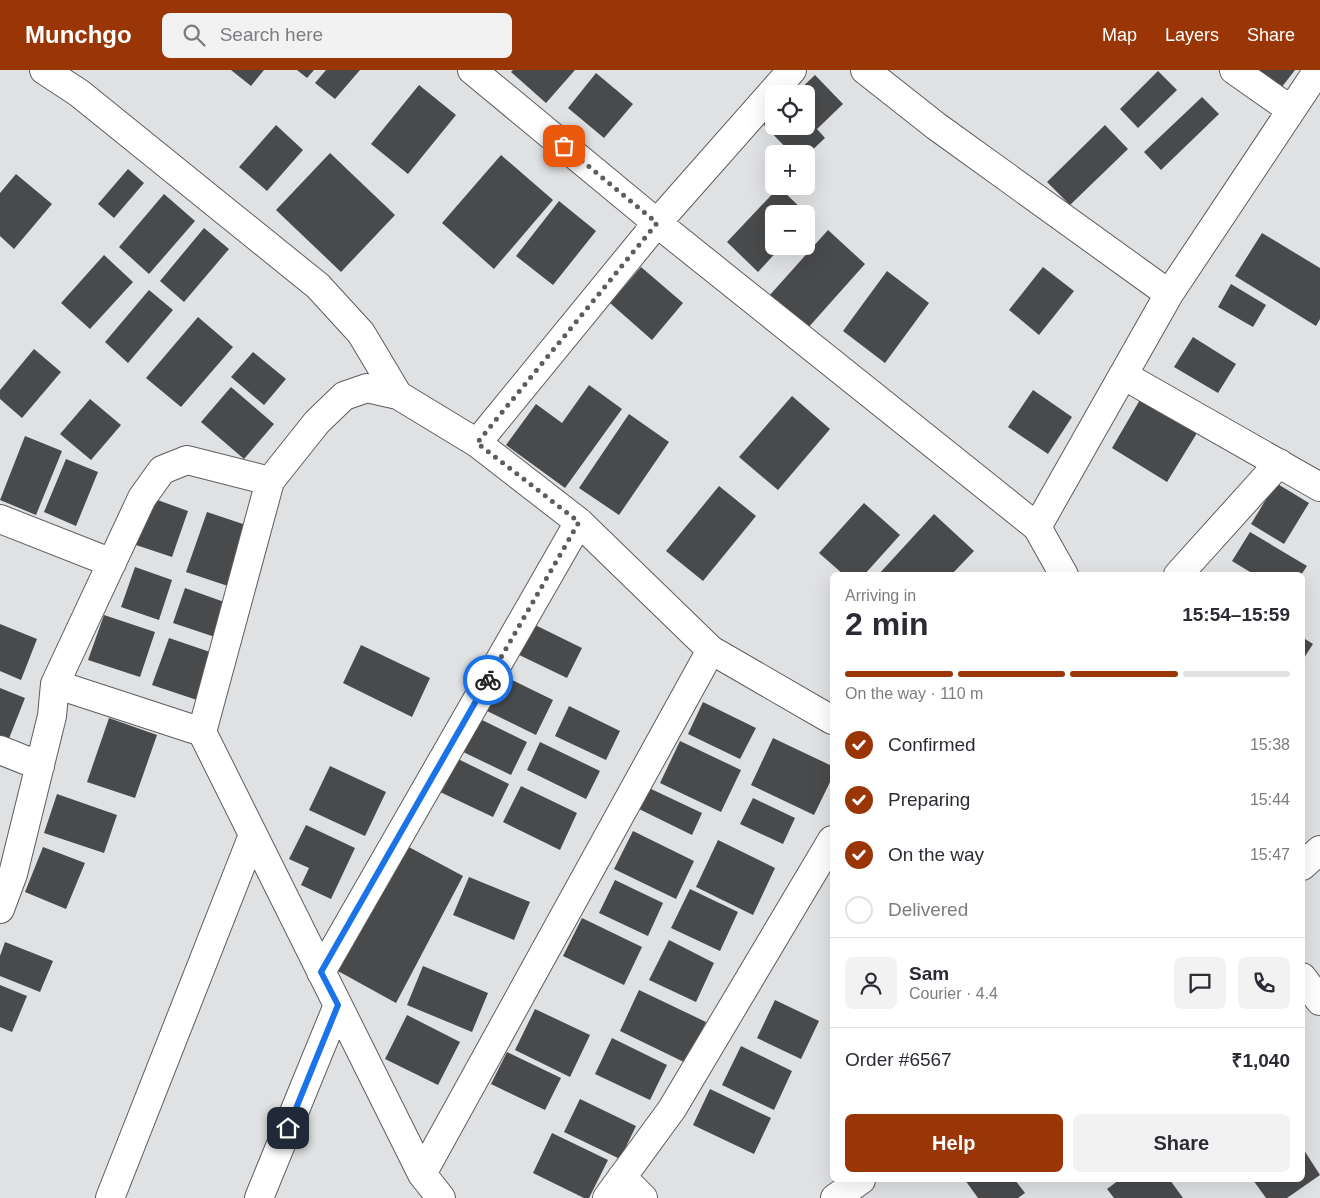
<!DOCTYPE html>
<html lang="en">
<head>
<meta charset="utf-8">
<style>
	body { margin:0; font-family:Arial,sans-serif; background:#f2f2f3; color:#2b2b33; height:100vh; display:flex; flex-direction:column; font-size:19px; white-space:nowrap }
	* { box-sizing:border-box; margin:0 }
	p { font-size:16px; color:#7c7c81 }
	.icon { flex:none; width:28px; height:28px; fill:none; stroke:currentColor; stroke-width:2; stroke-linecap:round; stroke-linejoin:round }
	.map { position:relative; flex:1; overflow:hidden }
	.panel { position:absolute; left:830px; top:502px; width:475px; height:610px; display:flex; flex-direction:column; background:#fff; border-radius:8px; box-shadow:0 5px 20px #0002 }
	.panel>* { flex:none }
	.controls { position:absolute; left:765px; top:15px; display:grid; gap:10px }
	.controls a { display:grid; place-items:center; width:50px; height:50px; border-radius:8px; background:#fff; box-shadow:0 5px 20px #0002; font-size:25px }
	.pin { position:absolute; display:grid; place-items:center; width:42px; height:42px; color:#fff; margin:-21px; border-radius:10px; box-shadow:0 2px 8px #0006 }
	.courier { position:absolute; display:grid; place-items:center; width:50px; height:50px; margin:-25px; border:4px solid #1a73e8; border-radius:50%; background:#fff; color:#222; box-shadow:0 1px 6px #0007 }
	.headline em { font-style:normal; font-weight:600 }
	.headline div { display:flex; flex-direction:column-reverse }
	.headline { display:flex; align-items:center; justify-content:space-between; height:85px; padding:0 15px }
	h1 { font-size:32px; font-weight:600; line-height:38px }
	.bar { display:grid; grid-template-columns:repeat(4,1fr); gap:8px 5px; align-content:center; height:60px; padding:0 15px }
	.bar i { height:6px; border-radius:4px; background:#e1e1e2 }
	.bar .current { background:#9a3505 }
	.bar p { grid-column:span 4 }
	.line { display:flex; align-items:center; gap:12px; padding:0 15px; border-top:1px solid #e1e1e2 }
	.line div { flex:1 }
	.round { display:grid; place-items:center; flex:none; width:52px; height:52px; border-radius:8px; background:#f2f2f3 }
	ol { padding:0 15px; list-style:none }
	li { display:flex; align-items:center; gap:15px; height:55px }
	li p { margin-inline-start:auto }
	li .icon { padding:5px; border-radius:50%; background:#9a3505; color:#fff; stroke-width:4 }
	li:last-child { color:#7c7c81 }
	li i { width:28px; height:28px; border:2px solid #e1e1e2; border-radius:50% }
	.action { display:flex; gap:10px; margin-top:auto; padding:10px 15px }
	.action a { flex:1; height:58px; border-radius:8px; background:#9a3505; color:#fff; font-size:20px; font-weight:600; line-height:58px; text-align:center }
	.action a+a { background:#f2f2f3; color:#2b2b33 }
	header { display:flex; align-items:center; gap:30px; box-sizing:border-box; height:70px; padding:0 25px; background:#9a3505; color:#fff }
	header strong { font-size:24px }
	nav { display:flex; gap:28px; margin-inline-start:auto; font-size:18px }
	.search { width:350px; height:45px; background:#f2f2f3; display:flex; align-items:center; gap:12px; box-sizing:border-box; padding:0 18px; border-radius:8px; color:#7c7c81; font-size:19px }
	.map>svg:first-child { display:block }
	.building { fill:#494a4b }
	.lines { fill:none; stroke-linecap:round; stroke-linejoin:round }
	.minor-casing { stroke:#5c5d5f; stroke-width:30 }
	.minor { stroke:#fff; stroke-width:28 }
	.done { stroke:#5d5d5e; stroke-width:5; stroke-dasharray:0 9 }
	.route { stroke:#1a73e8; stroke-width:6 }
</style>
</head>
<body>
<header>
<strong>Munchgo</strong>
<div class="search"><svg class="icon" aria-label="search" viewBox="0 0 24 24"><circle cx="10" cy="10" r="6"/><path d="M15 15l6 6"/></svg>Search here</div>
<nav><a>Map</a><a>Layers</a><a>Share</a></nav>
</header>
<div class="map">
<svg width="1320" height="1128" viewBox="0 0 1320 1128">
	<rect width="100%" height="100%" fill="#e0e1e3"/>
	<path class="building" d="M 231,0 L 264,0 L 251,16 Z
		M 297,0 L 314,0 L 307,8 Z
		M 326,0 L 360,0 L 335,29 L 315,13 Z
		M 513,0 L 575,0 L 546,33 L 511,2 Z
		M 1250,0 L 1295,0 L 1278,22 Z
		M 1158,1 L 1177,20 L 1138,58 L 1120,39 Z
		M 596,3 L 633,34 L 604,68 L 568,38 Z
		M 815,5 L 843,34 L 817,59 L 825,68 L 806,86 L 806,84 L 792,84 L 763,54 L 774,44 L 774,56 L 806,56 L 806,24 L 795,24 Z
		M 419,15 L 456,45 L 408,104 L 371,74 Z
		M 1202,27 L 1219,44 L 1161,100 L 1144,82 Z
		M 276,55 L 303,80 L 267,121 L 239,97 Z
		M 1105,55 L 1128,79 L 1070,135 L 1047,112 Z
		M 330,83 L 395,145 L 341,202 L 276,140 Z
		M 501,85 L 553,130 L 494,199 L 442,153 Z
		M 128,99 L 144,113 L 114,148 L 98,134 Z
		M 16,104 L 52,134 L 14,179 L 0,166 L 0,123 Z
		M 779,117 L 810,147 L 806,152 L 806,144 L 774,144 L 774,176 L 782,176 L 758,202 L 727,172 Z
		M 164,124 L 195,151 L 149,204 L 119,177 Z
		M 559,131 L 596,161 L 553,215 L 516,186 Z
		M 204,158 L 229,179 L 184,232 L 160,211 Z
		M 828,160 L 865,194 L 807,259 L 769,226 Z
		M 1262,163 L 1320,198 L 1320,249 L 1316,256 L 1235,206 Z
		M 104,185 L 133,212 L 90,259 L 61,233 Z
		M 641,197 L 683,233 L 652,270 L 610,233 Z
		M 1043,197 L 1074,221 L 1039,265 L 1009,240 Z
		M 887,201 L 929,233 L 885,293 L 843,261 Z
		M 1231,214 L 1266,235 L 1253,257 L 1218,237 Z
		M 149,220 L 173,240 L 128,293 L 105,272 Z
		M 198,247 L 233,277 L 181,337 L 146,308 Z
		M 1193,267 L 1236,294 L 1218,323 L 1174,297 Z
		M 34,279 L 61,302 L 22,348 L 0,329 L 0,320 Z
		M 253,282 L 286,309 L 264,335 L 231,307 Z
		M 589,315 L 622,339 L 565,418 L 506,375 L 536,334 L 562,353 Z
		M 231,317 L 274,354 L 244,389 L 201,352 Z
		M 1033,320 L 1072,347 L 1048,384 L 1008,357 Z
		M 792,326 L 830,359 L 778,420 L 739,387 Z
		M 1141,328 L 1197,363 L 1167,412 L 1112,378 Z
		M 90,329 L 121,355 L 91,390 L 60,364 Z
		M 629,344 L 669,372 L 619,445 L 579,418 Z
		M 25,366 L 62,381 L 36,445 L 0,430 Z
		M 66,389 L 98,402 L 76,456 L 44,442 Z
		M 1276,413 L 1309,433 L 1284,474 L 1251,454 Z
		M 719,416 L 756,446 L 703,511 L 666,481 Z
		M 152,428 L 188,441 L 172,487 L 136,475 Z
		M 864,433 L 900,465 L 864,505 L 844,505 L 819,483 Z
		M 207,442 L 252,457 L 231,517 L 186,502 Z
		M 934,444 L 974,481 L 951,505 L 878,505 Z
		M 1250,462 L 1307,496 L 1301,505 L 1255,505 L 1232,491 Z
		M 135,497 L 172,510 L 159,550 L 121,537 Z
		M 185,518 L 227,533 L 215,567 L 173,553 Z
		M 104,545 L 155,562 L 140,607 L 88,590 Z
		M 527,551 L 582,578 L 567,608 L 513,582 Z
		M 0,554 L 37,569 L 21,610 L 0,601 Z
		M 1302,567 L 1313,574 L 1302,591 Z
		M 169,568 L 213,583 L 197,630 L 152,615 Z
		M 361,575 L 430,608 L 412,647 L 343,613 Z
		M 498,603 L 553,630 L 536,665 L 481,638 Z
		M 0,618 L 25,628 L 8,671 L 0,667 Z
		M 703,632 L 756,658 L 740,689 L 688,664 Z
		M 569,636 L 620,661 L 606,690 L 555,666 Z
		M 474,646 L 527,672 L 511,705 L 457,679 Z
		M 109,648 L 157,665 L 135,728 L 87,712 Z
		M 773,668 L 832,696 L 832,708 L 814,745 L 751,715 Z
		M 680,671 L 741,700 L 721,742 L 660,713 Z
		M 540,672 L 600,701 L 586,729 L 527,700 Z
		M 454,687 L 509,714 L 493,747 L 438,721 Z
		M 330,696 L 386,722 L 365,766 L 309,740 Z
		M 521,716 L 577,743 L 560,780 L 503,752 Z
		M 649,718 L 702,743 L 692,765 L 639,739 Z
		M 57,724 L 117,745 L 104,783 L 44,763 Z
		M 753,728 L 795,748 L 783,774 L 740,754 Z
		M 306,755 L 355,778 L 331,829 L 301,815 L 309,798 L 289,789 Z
		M 633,761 L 694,791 L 676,829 L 614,799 Z
		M 718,770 L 775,798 L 753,845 L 696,817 Z
		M 405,775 L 463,806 L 396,933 L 338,901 Z
		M 43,777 L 85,793 L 66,839 L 25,822 Z
		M 469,807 L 530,832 L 514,870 L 453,845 Z
		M 615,810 L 663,833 L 648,866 L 599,843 Z
		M 690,819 L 738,842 L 720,881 L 671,858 Z
		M 582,848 L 642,877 L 624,915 L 563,886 Z
		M 669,870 L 714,893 L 696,932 L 649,910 Z
		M 5,872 L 53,891 L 40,922 L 0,906 L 0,886 Z
		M 423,896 L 488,923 L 472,962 L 407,935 Z
		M 0,915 L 27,926 L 12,962 L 0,957 Z
		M 639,920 L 706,952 L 686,993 L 620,961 Z
		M 775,930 L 819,951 L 801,989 L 757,968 Z
		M 535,939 L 590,965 L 570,1007 L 515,980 Z
		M 407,945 L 460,972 L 438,1015 L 385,989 Z
		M 612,968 L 667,995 L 650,1030 L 595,1004 Z
		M 741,976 L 792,1001 L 774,1040 L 722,1015 Z
		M 507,982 L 561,1008 L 545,1040 L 491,1014 Z
		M 710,1019 L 771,1048 L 754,1084 L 693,1055 Z
		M 580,1029 L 636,1056 L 620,1089 L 564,1062 Z
		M 552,1063 L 608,1090 L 589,1128 L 584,1128 L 533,1103 Z
		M 1302,1077 L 1320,1105 L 1287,1128 L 1266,1128 L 1253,1110 L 1302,1110 Z
		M 965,1110 L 1015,1110 L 1025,1123 L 1018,1128 L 978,1128 Z
		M 1119,1110 L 1170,1110 L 1183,1128 L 1114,1128 L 1107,1119 Z"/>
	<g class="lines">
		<g class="minor-casing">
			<path id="minor" d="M 44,0 L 79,23 L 318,216 L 361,263 L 398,325
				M 472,0 L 657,153 L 792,0
				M 865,0 L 936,56 L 1169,224 L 1037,457 L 1064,505
				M 1234,0 L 1291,40
				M 1169,224 L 1318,0
				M 1123,305 L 1320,417
				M 477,373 L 579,452 L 711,580 L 832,650
				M 0,449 L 112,493
				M 1178,505 L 1279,393
				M 55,614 L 202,662 L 422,1104 L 711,580
				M 202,662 L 270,411
				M 0,680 L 40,696
				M 1302,796 L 1320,780
				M 0,839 L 13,804 L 52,646 L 55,614 L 142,428 L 162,400 L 187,390 L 270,411 L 317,352 L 344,326 L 367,318 L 398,325 L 477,373 L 657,153 L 1037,457
				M 321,902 L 579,452
				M 1302,907 L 1320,931
				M 422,1104 L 441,1128
				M 622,1107 L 643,1128
				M 110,1128 L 253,765
				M 259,1128 L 338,935
				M 607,1128 L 672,1039 L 832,770
				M 835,1128 L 861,1110"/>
		</g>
		<use href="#minor" class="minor"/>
	</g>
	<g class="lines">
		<path class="done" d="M 488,610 L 579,452 L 477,373 L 657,153 L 564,76"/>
		<path class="route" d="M 288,1058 L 338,935 L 321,902 L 488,610"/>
	</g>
</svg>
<div class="controls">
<a><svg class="icon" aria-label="locate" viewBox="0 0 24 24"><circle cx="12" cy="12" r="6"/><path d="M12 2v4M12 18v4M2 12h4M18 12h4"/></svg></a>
<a>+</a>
<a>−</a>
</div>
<div class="pin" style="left:564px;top:76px;background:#ea580c"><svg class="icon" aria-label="bag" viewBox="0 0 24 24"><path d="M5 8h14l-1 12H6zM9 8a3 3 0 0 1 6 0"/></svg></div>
<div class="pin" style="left:288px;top:1058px;background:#1f2937"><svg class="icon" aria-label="home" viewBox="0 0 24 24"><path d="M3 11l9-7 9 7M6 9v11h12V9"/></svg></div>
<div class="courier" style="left:488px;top:610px"><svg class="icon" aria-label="bike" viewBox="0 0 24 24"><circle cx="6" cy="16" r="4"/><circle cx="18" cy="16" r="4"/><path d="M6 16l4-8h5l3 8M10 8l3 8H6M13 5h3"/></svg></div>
<section class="panel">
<div class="headline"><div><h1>2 min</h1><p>Arriving in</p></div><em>15:54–15:59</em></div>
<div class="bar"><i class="current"></i><i class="current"></i><i class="current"></i><i></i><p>On the way · 110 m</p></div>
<ol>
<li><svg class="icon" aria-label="check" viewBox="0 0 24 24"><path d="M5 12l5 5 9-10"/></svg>Confirmed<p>15:38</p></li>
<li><svg class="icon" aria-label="check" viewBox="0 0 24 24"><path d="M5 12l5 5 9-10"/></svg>Preparing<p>15:44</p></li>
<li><svg class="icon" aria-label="check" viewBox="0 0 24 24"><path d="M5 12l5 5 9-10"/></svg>On the way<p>15:47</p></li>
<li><i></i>Delivered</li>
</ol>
<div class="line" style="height:90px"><a class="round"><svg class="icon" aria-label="person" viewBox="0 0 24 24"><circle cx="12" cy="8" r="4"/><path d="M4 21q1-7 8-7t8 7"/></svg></a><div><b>Sam</b><p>Courier · 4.4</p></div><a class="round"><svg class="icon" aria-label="chat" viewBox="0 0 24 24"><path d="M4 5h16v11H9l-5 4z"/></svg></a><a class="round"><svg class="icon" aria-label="phone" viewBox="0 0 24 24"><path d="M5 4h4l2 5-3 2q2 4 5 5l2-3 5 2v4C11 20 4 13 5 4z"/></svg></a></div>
<div class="line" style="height:65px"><div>Order #6567</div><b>₹1,040</b></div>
<div class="action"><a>Help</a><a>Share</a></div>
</section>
</div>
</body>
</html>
